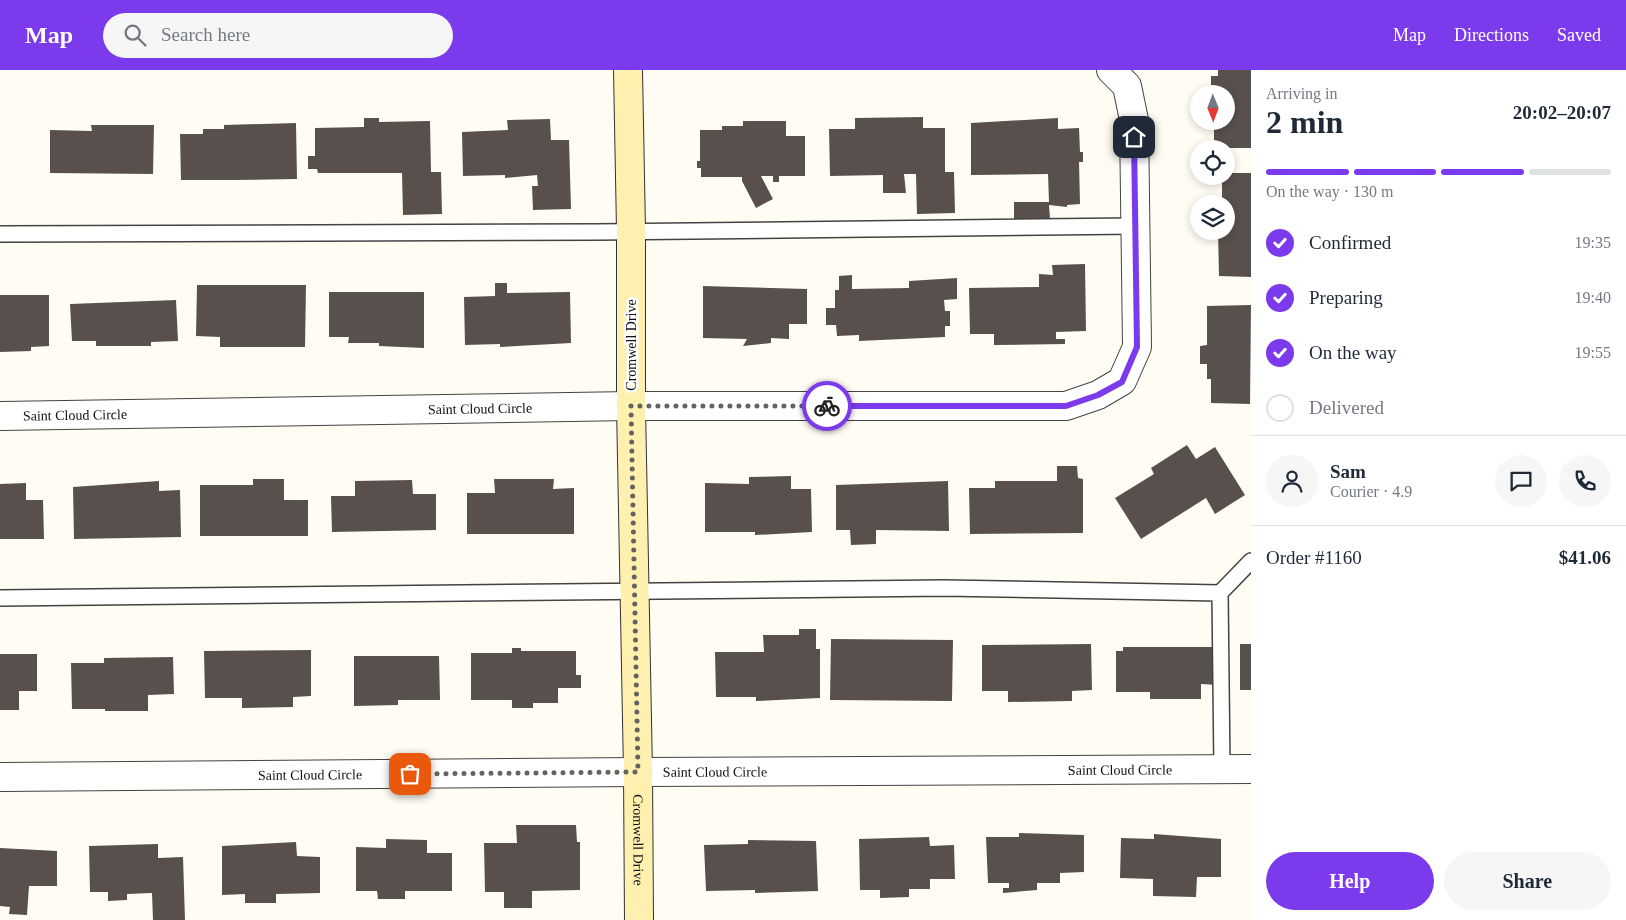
<!DOCTYPE html>
<html lang="en">
<head>
<meta charset="utf-8">
<style>
	body { margin:0; font-family:"Times New Roman",serif; background:#f6f6f7; color:#1f2937; height:100vh; display:flex; flex-direction:column; font-size:19px; white-space:nowrap }
	* { box-sizing:border-box; margin:0 }
	p { font-size:16px; color:#747a83 }
	.icon { flex:none; width:28px; height:28px; fill:none; stroke:currentColor; stroke-width:2; stroke-linecap:round; stroke-linejoin:round }
	.map { position:relative; flex:1; overflow:hidden }
	.drawer { display:flex; flex-direction:column; background:#fff; width:375px }
	.drawer>* { flex:none }
	.needle { width:32px; rotate:179deg }
	.tools { position:absolute; left:1190px; top:15px; display:grid; gap:10px }
	.tools a { display:grid; place-items:center; width:45px; height:45px; border-radius:50%; background:#fff; box-shadow:0 2px 8px #0003; font-size:25px }
	.pin { position:absolute; display:grid; place-items:center; width:42px; height:42px; color:#fff; margin:-21px; border-radius:10px; box-shadow:0 2px 8px #0006 }
	.courier { position:absolute; display:grid; place-items:center; width:50px; height:50px; margin:-25px; border:4px solid #7c3aed; border-radius:50%; background:#fff; color:#222; box-shadow:0 1px 6px #0007 }
	.head em { font-style:normal; font-weight:600 }
	.head div { display:flex; flex-direction:column-reverse }
	.head { display:flex; align-items:center; justify-content:space-between; height:85px; padding:0 15px }
	h1 { font-size:32px; font-weight:600; line-height:38px }
	.bar { display:grid; grid-template-columns:repeat(4,1fr); gap:8px 5px; align-content:center; height:60px; padding:0 15px }
	.bar i { height:6px; border-radius:4px; background:#e0e1e3 }
	.bar .on { background:#7c3aed }
	.bar p { grid-column:span 4 }
	.line { display:flex; align-items:center; gap:12px; padding:0 15px; border-top:1px solid #e0e1e3 }
	.line div { flex:1 }
	.round { display:grid; place-items:center; flex:none; width:52px; height:52px; border-radius:26px; background:#f6f6f7 }
	ol { padding:0 15px; list-style:none }
	li { display:flex; align-items:center; gap:15px; height:55px }
	li p { margin-inline-start:auto }
	li .icon { padding:5px; border-radius:50%; background:#7c3aed; color:#fff; stroke-width:4 }
	li:last-child { color:#747a83 }
	li i { width:28px; height:28px; border:2px solid #e0e1e3; border-radius:50% }
	.cta { display:flex; gap:10px; margin-top:auto; padding:10px 15px }
	.cta a { flex:1; height:58px; border-radius:30px; background:#7c3aed; color:#fff; font-size:20px; font-weight:600; line-height:58px; text-align:center }
	.cta a+a { background:#f6f6f7; color:#1f2937 }
	header { display:flex; align-items:center; gap:30px; box-sizing:border-box; height:70px; padding:0 25px; background:#7c3aed; color:#fff }
	header strong { font-size:24px }
	nav { display:flex; gap:28px; margin-inline-start:auto; font-size:18px }
	.search { width:350px; height:45px; background:#f6f6f7; display:flex; align-items:center; gap:12px; box-sizing:border-box; padding:0 18px; border-radius:28px; color:#747a83; font-size:19px }
	main { display:flex; flex:1; min-height:0 }
	.map>svg:first-child { display:block }
	.building { fill:#58504c }
	.lines { fill:none; stroke-linecap:round; stroke-linejoin:round }
	.lane-casing { stroke:#434343; stroke-width:18 }
	.street-casing { stroke:#434343; stroke-width:30 }
	.secondary-casing { stroke:#323232; stroke-width:30 }
	.lane { stroke:#fff; stroke-width:15 }
	.street { stroke:#fff; stroke-width:28 }
	.secondary { stroke:#fef1af; stroke-width:28 }
	.done { stroke:#64635f; stroke-width:5; stroke-dasharray:0 9 }
	.route { stroke:#7c3aed; stroke-width:6 }
	.labels { text-anchor:middle; dominant-baseline:central; stroke-width:5; stroke-linejoin:round; paint-order:stroke }
	.street-label { font-size:14px; fill:#101010; stroke:#fff }
</style>
</head>
<body>
<header>
<strong>Map</strong>
<div class="search"><svg class="icon" aria-label="search" viewBox="0 0 24 24"><circle cx="10" cy="10" r="6"/><path d="M15 15l6 6"/></svg>Search here</div>
<nav><a>Map</a><a>Directions</a><a>Saved</a></nav>
</header>
<main>
<div class="map">
<svg width="1251" height="850" viewBox="0 0 1251 850">
	<rect width="100%" height="100%" fill="#fffcf3"/>
	<path class="building" d="M 1218,0 L 1251,0 L 1251,78 L 1214,78 L 1214,51 L 1226,51 L 1226,24 L 1211,24 L 1211,6 L 1218,6 Z
		M 923,47 L 923,58 L 945,58 L 945,102 L 954,102 L 955,143 L 917,144 L 916,104 L 904,104 L 906,123 L 883,123 L 883,105 L 830,106 L 829,59 L 855,59 L 855,48 Z
		M 364,48 L 379,48 L 379,52 L 430,51 L 431,102 L 441,102 L 442,144 L 403,145 L 402,103 L 318,103 L 317,99 L 308,99 L 308,86 L 315,86 L 315,58 L 364,57 Z
		M 1058,48 L 1058,59 L 1079,58 L 1080,82 L 1083,82 L 1083,92 L 1079,92 L 1080,134 L 1067,135 L 1067,137 L 1049,135 L 1050,149 L 1014,150 L 1014,132 L 1049,132 L 1048,104 L 971,105 L 971,53 Z
		M 550,49 L 551,70 L 569,70 L 571,139 L 533,140 L 532,116 L 538,116 L 537,105 L 505,108 L 505,105 L 463,106 L 462,62 L 508,60 L 507,50 Z
		M 743,51 L 786,51 L 786,66 L 805,66 L 805,106 L 779,106 L 779,112 L 773,112 L 773,106 L 761,106 L 773,129 L 756,138 L 742,111 L 742,107 L 701,107 L 701,98 L 697,98 L 697,91 L 700,91 L 700,60 L 722,60 L 722,56 L 743,56 Z
		M 296,53 L 297,109 L 232,110 L 181,110 L 180,64 L 203,64 L 203,59 L 224,59 L 224,55 Z
		M 91,55 L 154,55 L 153,104 L 50,103 L 50,60 L 92,61 Z
		M 1226,103 L 1251,103 L 1251,207 L 1219,206 L 1218,161 L 1226,161 L 1226,134 L 1217,134 L 1217,130 L 1222,129 L 1222,106 L 1226,106 Z
		M 1085,194 L 1086,261 L 1056,262 L 1056,269 L 1065,269 L 1065,274 L 994,275 L 994,264 L 970,264 L 969,218 L 1039,217 L 1039,204 L 1053,205 L 1052,195 Z
		M 852,205 L 852,219 L 909,218 L 909,211 L 957,208 L 957,229 L 944,230 L 945,241 L 950,241 L 950,256 L 945,256 L 945,267 L 859,271 L 859,265 L 837,266 L 836,255 L 826,255 L 826,238 L 835,238 L 835,220 L 839,220 L 839,206 Z
		M 495,213 L 507,213 L 507,223 L 570,222 L 571,273 L 500,277 L 500,274 L 465,275 L 464,227 L 495,226 Z
		M 197,215 L 306,215 L 305,277 L 220,277 L 220,267 L 196,266 Z
		M 703,216 L 807,219 L 807,254 L 789,254 L 789,269 L 771,268 L 771,273 L 743,276 L 747,269 L 703,268 Z
		M 329,222 L 424,222 L 424,278 L 379,276 L 379,273 L 348,273 L 349,267 L 329,267 Z
		M 0,225 L 49,225 L 49,276 L 31,277 L 31,281 L 0,282 Z
		M 176,230 L 178,271 L 151,272 L 151,276 L 96,276 L 96,271 L 72,271 L 70,234 Z
		M 1251,235 L 1250,334 L 1211,333 L 1211,309 L 1207,309 L 1207,294 L 1200,294 L 1200,276 L 1207,275 L 1207,236 Z
		M 1187,375 L 1196,389 L 1215,377 L 1245,425 L 1215,444 L 1206,428 L 1141,469 L 1115,428 L 1154,404 L 1151,398 Z
		M 1057,396 L 1077,396 L 1078,408 L 1083,409 L 1083,463 L 970,464 L 969,418 L 995,418 L 995,411 L 1057,411 Z
		M 791,406 L 791,419 L 811,419 L 812,462 L 755,465 L 755,462 L 705,462 L 705,413 L 749,414 L 749,407 Z
		M 253,409 L 284,409 L 284,430 L 308,430 L 308,466 L 200,466 L 200,415 L 253,415 Z
		M 494,409 L 554,409 L 553,419 L 574,418 L 574,464 L 467,464 L 467,423 L 495,423 Z
		M 412,410 L 413,424 L 436,424 L 436,460 L 332,462 L 331,426 L 355,426 L 355,411 Z
		M 159,411 L 159,421 L 180,420 L 181,467 L 74,469 L 73,417 Z
		M 948,411 L 949,461 L 876,460 L 876,474 L 851,475 L 850,460 L 836,460 L 836,415 Z
		M 26,413 L 26,430 L 43,430 L 44,469 L 0,469 L 0,414 Z
		M 799,559 L 816,559 L 816,579 L 820,579 L 820,628 L 756,631 L 756,627 L 716,627 L 715,582 L 764,582 L 763,565 L 799,565 Z
		M 831,569 L 953,570 L 952,631 L 830,630 Z
		M 1091,574 L 1092,620 L 1072,621 L 1072,631 L 1008,632 L 1008,621 L 982,621 L 982,575 Z
		M 1240,574 L 1251,574 L 1251,620 L 1240,620 Z
		M 1123,577 L 1219,577 L 1218,615 L 1201,614 L 1201,629 L 1150,629 L 1150,622 L 1116,622 L 1116,581 L 1123,581 Z
		M 512,578 L 521,578 L 521,581 L 576,581 L 576,605 L 581,605 L 581,618 L 558,618 L 558,633 L 533,633 L 533,638 L 512,638 L 512,630 L 471,630 L 471,583 L 512,583 Z
		M 311,580 L 311,626 L 293,627 L 293,637 L 242,638 L 242,628 L 205,628 L 204,581 Z
		M 0,584 L 37,584 L 37,621 L 19,621 L 19,640 L 0,640 Z
		M 354,586 L 439,586 L 440,630 L 398,630 L 398,635 L 354,636 Z
		M 173,587 L 174,624 L 148,625 L 148,641 L 105,641 L 105,639 L 72,639 L 71,593 L 104,593 L 104,588 Z
		M 516,755 L 576,755 L 577,772 L 580,772 L 580,820 L 532,821 L 532,838 L 504,838 L 504,822 L 485,822 L 484,773 L 517,773 Z
		M 1019,763 L 1084,765 L 1084,802 L 1060,803 L 1060,813 L 1037,813 L 1037,820 L 1003,823 L 1003,818 L 1009,818 L 1009,813 L 988,813 L 986,767 L 1019,767 Z
		M 1154,764 L 1221,769 L 1221,807 L 1197,807 L 1196,827 L 1153,826 L 1153,809 L 1120,808 L 1121,768 L 1154,769 Z
		M 929,767 L 930,776 L 954,775 L 955,809 L 930,809 L 930,819 L 909,819 L 909,827 L 880,828 L 880,820 L 860,820 L 859,769 Z
		M 386,769 L 427,770 L 427,783 L 452,783 L 452,821 L 405,821 L 405,829 L 378,829 L 377,821 L 356,821 L 356,777 L 386,778 Z
		M 748,770 L 816,771 L 818,821 L 755,823 L 755,820 L 706,821 L 704,775 L 748,774 Z
		M 296,772 L 297,786 L 320,787 L 320,823 L 276,824 L 276,833 L 245,833 L 245,824 L 222,825 L 222,776 Z
		M 158,774 L 158,788 L 183,787 L 185,850 L 153,850 L 152,823 L 127,824 L 127,830 L 108,831 L 108,822 L 90,822 L 89,776 Z
		M 0,778 L 57,781 L 57,816 L 29,816 L 27,845 L 9,844 L 10,837 L 0,836 Z"/>
	<g class="lines">
		<g class="lane-casing">
			<path id="lane" d="M 0,164 L 597,162 L 1135,156
				M 0,528 L 944,518 L 1220,523
				M 1222,699 L 1220,523 L 1251,491"/>
		</g>
		<g class="street-casing">
			<g id="street">
				<path id="s1" d="M 0,346 L 631,336 L 1066,336 L 1098,325 L 1122,311 L 1137,277 L 1134,50 L 1127,16 L 1111,0"/>
				<path id="s2" d="M 0,707 L 638,702 L 1251,699"/>
			</g>
		</g>
		<g class="secondary-casing">
			<g id="secondary">
				<path id="s3" d="M 628,0 L 631,160 L 631,336 L 638,702 L 639,850"/>
			</g>
		</g>
		<use href="#lane" class="lane"/>
		<use href="#street" class="street"/>
		<use href="#secondary" class="secondary"/>
	</g>
	<g class="lines">
		<path class="done" d="M 410,704 L 638,702 L 631,336 L 827,336"/>
		<path class="route" d="M 827,336 L 1066,336 L 1098,325 L 1122,312 L 1137,277 L 1134,67"/>
	</g>
	<g class="labels">
		<g class="street-label">
			<text transform="translate(631 275) rotate(-90)">Cromwell Drive</text>
			<text stroke="none"><textPath href="#s1" startOffset="480">Saint Cloud Circle</textPath></text>
			<text stroke="none"><textPath href="#s1" startOffset="75">Saint Cloud Circle</textPath></text>
			<text stroke="none"><textPath href="#s2" startOffset="1120">Saint Cloud Circle</textPath></text>
			<text stroke="none"><textPath href="#s2" startOffset="715">Saint Cloud Circle</textPath></text>
			<text stroke="none"><textPath href="#s2" startOffset="310">Saint Cloud Circle</textPath></text>
			<text stroke="none"><textPath href="#s3" startOffset="770">Cromwell Drive</textPath></text>
		</g>
	</g>
</svg>
<div class="tools">
<a><svg class="needle" viewBox="-14 -14 28 28"><path d="M0-13l5 13h-10z" fill="#e53935"/><path d="M0 13l5-13h-10z" fill="#747a83"/></svg></a>
<a><svg class="icon" aria-label="locate" viewBox="0 0 24 24"><circle cx="12" cy="12" r="6"/><path d="M12 2v4M12 18v4M2 12h4M18 12h4"/></svg></a>
<a><svg class="icon" aria-label="layers" viewBox="0 0 24 24"><path d="M12 4l9 5-9 5-9-5zM3 14l9 5 9-5"/></svg></a>
</div>
<div class="pin" style="left:410px;top:704px;background:#ea580c"><svg class="icon" aria-label="bag" viewBox="0 0 24 24"><path d="M5 8h14l-1 12H6zM9 8a3 3 0 0 1 6 0"/></svg></div>
<div class="pin" style="left:1134px;top:67px;background:#1f2937"><svg class="icon" aria-label="home" viewBox="0 0 24 24"><path d="M3 11l9-7 9 7M6 9v11h12V9"/></svg></div>
<div class="courier" style="left:827px;top:336px"><svg class="icon" aria-label="bike" viewBox="0 0 24 24"><circle cx="6" cy="16" r="4"/><circle cx="18" cy="16" r="4"/><path d="M6 16l4-8h5l3 8M10 8l3 8H6M13 5h3"/></svg></div>
</div>
<section class="drawer">
<div class="head"><div><h1>2 min</h1><p>Arriving in</p></div><em>20:02–20:07</em></div>
<div class="bar"><i class="on"></i><i class="on"></i><i class="on"></i><i></i><p>On the way · 130 m</p></div>
<ol>
<li><svg class="icon" aria-label="check" viewBox="0 0 24 24"><path d="M5 12l5 5 9-10"/></svg>Confirmed<p>19:35</p></li>
<li><svg class="icon" aria-label="check" viewBox="0 0 24 24"><path d="M5 12l5 5 9-10"/></svg>Preparing<p>19:40</p></li>
<li><svg class="icon" aria-label="check" viewBox="0 0 24 24"><path d="M5 12l5 5 9-10"/></svg>On the way<p>19:55</p></li>
<li><i></i>Delivered</li>
</ol>
<div class="line" style="height:90px"><a class="round"><svg class="icon" aria-label="person" viewBox="0 0 24 24"><circle cx="12" cy="8" r="4"/><path d="M4 21q1-7 8-7t8 7"/></svg></a><div><b>Sam</b><p>Courier · 4.9</p></div><a class="round"><svg class="icon" aria-label="chat" viewBox="0 0 24 24"><path d="M4 5h16v11H9l-5 4z"/></svg></a><a class="round"><svg class="icon" aria-label="phone" viewBox="0 0 24 24"><path d="M5 4h4l2 5-3 2q2 4 5 5l2-3 5 2v4C11 20 4 13 5 4z"/></svg></a></div>
<div class="line" style="height:65px"><div>Order #1160</div><b>$41.06</b></div>
<div class="cta"><a>Help</a><a>Share</a></div>
</section>
</main>
</body>
</html>
